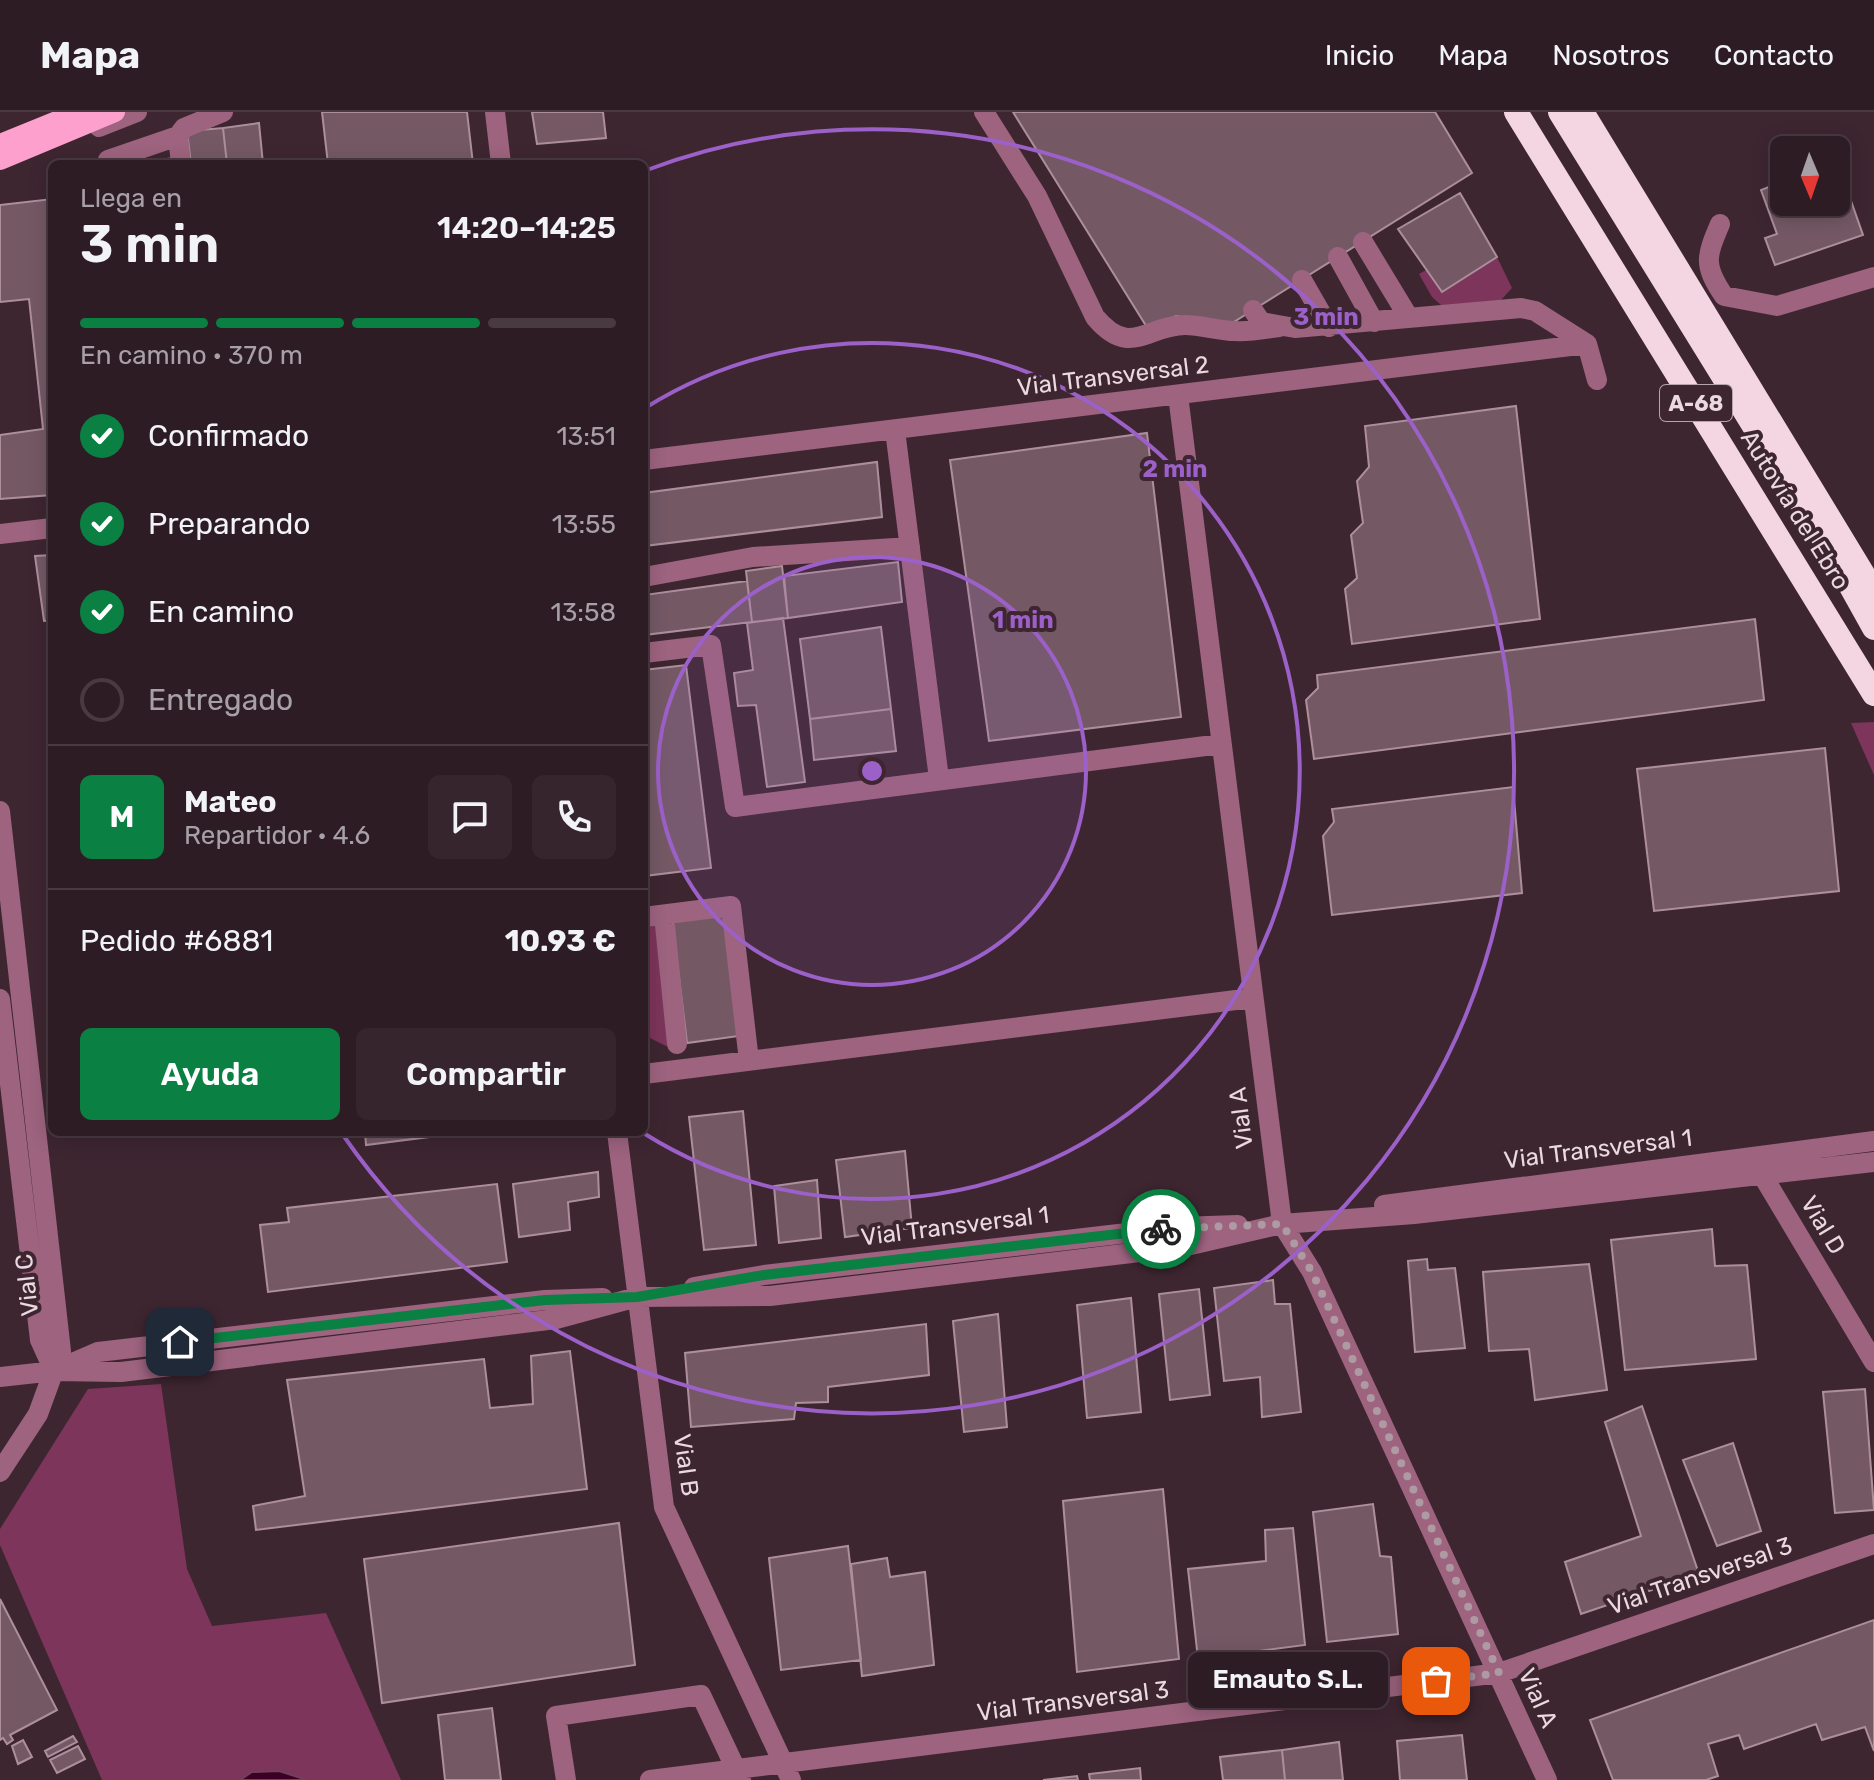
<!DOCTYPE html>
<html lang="es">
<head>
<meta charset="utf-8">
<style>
	body { margin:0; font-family:Rubik,sans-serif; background:#36252d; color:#f1f3f6; height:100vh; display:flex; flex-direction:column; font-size:30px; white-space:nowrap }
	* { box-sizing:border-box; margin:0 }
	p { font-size:26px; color:#a7a1a7 }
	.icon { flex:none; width:44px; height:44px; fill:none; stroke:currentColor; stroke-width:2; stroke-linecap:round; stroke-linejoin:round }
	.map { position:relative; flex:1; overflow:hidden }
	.sheet { position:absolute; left:48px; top:48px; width:600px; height:976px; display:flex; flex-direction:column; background:#2e1c25; border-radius:12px; box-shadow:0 4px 20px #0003,0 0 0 2px #493a42 }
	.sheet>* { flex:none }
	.needle { width:52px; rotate:178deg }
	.buttons { position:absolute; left:1770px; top:24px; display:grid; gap:16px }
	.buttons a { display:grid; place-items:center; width:80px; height:80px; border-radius:12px; background:#2e1c25; box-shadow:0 4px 20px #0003,0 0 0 2px #493a42; font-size:40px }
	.pin { position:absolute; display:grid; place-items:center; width:68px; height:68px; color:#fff; margin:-34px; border-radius:16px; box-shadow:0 4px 12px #0006 }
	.courier { position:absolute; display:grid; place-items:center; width:80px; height:80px; margin:-40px; border:6px solid #0b8043; border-radius:50%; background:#fff; color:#222; box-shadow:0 2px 10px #0007 }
	.bubble { position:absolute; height:56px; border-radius:12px; background:#2e1c25; box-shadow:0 4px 20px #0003,0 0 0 2px #493a42; font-size:26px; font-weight:600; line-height:56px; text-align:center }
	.head em { font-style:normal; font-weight:600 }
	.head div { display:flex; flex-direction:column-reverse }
	.head { display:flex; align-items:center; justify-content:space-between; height:136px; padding:0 32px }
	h1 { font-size:52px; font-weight:600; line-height:60px }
	.bar { display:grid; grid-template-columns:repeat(4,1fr); gap:12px 8px; align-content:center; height:96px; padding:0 32px }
	.bar i { height:10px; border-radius:6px; background:#493a42 }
	.bar .selected { background:#0b8043 }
	.bar p { grid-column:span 4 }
	.line { display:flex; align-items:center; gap:20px; padding:0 32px; border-top:2px solid #493a42 }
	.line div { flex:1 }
	.round { display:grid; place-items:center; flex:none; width:84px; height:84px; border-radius:12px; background:#36252d }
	ol { padding:0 32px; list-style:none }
	li { display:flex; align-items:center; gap:24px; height:88px }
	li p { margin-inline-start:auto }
	li .icon { padding:8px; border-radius:50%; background:#0b8043; color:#fff; stroke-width:4 }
	li:last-child { color:#a7a1a7 }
	li i { width:44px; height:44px; border:4px solid #493a42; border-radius:50% }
	.cta { display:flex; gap:16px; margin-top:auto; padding:16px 32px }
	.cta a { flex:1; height:92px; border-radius:12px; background:#0b8043; color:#fff; font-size:32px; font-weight:600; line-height:92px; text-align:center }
	.cta a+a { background:#36252d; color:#f1f3f6 }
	header { display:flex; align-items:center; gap:48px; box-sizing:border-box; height:112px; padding:0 40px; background:#2e1c25; border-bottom:2px solid #493a42 }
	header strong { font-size:38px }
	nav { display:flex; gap:44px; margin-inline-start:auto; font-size:28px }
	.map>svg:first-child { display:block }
	.green { fill:#7d355b }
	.water { fill:#3b0023; stroke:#70415c; stroke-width:2 }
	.building { fill:#745965; stroke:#ad8f9c; stroke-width:2 }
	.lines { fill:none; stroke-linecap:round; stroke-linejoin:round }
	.minor { stroke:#9d637f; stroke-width:20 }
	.major { stroke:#fea0cd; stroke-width:20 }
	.highway { stroke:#f3d6e2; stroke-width:24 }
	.done { stroke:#ae9aa3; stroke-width:8; stroke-dasharray:0 14.4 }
	.route { stroke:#0b8043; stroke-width:10 }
	.ring { fill:none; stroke:#9c60c9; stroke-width:4 }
	.labels { text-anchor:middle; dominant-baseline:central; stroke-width:8; stroke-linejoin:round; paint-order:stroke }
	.shield { fill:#3e2631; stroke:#b6a3ac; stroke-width:2 }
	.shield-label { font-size:22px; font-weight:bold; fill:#ead9e0 }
	.street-label { font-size:24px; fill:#ead9e0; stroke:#3e2631 }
	.centre { fill:#9c60c9; stroke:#3e2631; stroke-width:4 }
	.ring-label { font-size:24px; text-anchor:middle; font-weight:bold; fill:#9c60c9; stroke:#3e2631; stroke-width:8; stroke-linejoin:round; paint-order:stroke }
</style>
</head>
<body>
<header>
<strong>Mapa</strong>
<nav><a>Inicio</a><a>Mapa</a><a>Nosotros</a><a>Contacto</a></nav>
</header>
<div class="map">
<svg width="1874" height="1668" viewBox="0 0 1874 1668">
	<rect width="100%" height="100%" fill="#3e2631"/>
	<path class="green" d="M 1497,145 L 1512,176 L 1501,188 L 1442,194 L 1432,185 L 1419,162 L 1428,157 L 1442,180 Z
		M 1874,610 L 1874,663 L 1851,611 Z
		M 644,809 L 659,809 L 674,938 L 644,923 Z
		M 161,1272 L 187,1457 L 212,1514 L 326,1501 L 401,1668 L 102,1668 L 0,1433 L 0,1417 L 88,1277 Z"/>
	<path class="water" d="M 279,1659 L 307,1668 L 240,1668 L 252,1660 Z"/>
	<path class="building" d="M 322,0 L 467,0 L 473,52 L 328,52 Z
		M 532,0 L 603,0 L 606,26 L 537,32 Z
		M 1013,0 L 1435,0 L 1472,61 L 1229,213 L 1176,204 L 1148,217 Z
		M 259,11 L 263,52 L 227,52 L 223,16 Z
		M 223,16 L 227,52 L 191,52 L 187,19 Z
		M 175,46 L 175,52 L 120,52 Z
		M 1837,49 L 1863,123 L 1775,153 L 1765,126 L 1777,122 L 1761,78 L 1784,69 L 1784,90 L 1836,90 Z
		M 1460,81 L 1497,145 L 1442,180 L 1398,117 Z
		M 52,87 L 52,383 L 0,387 L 0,323 L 43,317 L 29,187 L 0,190 L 0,93 Z
		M 1516,294 L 1540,507 L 1352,532 L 1345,477 L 1357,466 L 1351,423 L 1363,411 L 1357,369 L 1369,355 L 1365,314 Z
		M 1147,321 L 1181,605 L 989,629 L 950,348 Z
		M 877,350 L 882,405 L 644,434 L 644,381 Z
		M 52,443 L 52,508 L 44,509 L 35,444 Z
		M 898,450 L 902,490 L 788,506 L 784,464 Z
		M 782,454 L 788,506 L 752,510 L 746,459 Z
		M 747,469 L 752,510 L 644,523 L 644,483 Z
		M 783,506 L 805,670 L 767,675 L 756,593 L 738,594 L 734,561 L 753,558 L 747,511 Z
		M 1755,507 L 1764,588 L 1314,647 L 1306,588 L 1318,576 L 1317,563 Z
		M 881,515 L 891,597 L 810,607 L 800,527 Z
		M 686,553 L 711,756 L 644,764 L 644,558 Z
		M 891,597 L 896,639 L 814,648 L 810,607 Z
		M 1825,636 L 1839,779 L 1654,799 L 1637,657 Z
		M 1513,675 L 1522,781 L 1332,803 L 1323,724 L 1334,710 L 1332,697 Z
		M 724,800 L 739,924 L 687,931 L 672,808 Z
		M 743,999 L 756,1133 L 704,1138 L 689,1005 Z
		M 365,1020 L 460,1020 L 460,1021 L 366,1033 Z
		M 905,1039 L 912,1116 L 845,1125 L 836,1048 Z
		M 598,1060 L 599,1085 L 568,1090 L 570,1118 L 519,1125 L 513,1072 Z
		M 817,1068 L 821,1126 L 779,1131 L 774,1074 Z
		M 497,1072 L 507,1150 L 268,1180 L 260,1113 L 289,1110 L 287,1096 Z
		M 1712,1117 L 1715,1154 L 1747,1153 L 1756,1247 L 1625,1258 L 1611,1128 Z
		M 1427,1147 L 1428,1158 L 1455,1156 L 1465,1236 L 1415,1240 L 1408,1149 Z
		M 1589,1152 L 1607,1278 L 1535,1288 L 1529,1237 L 1489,1239 L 1483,1160 Z
		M 1273,1168 L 1275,1192 L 1290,1192 L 1301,1300 L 1262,1305 L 1260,1265 L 1224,1269 L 1214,1176 Z
		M 1199,1177 L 1210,1283 L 1170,1288 L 1159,1182 Z
		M 1131,1186 L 1141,1300 L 1087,1306 L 1077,1193 Z
		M 998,1202 L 1007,1315 L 964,1320 L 953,1209 Z
		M 926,1212 L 929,1263 L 828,1275 L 828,1290 L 796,1291 L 794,1307 L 691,1315 L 685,1241 Z
		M 570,1239 L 587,1377 L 256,1418 L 253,1394 L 305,1384 L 287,1268 L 484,1247 L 490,1296 L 533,1292 L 531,1244 Z
		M 1865,1277 L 1874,1398 L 1835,1401 L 1823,1280 Z
		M 1642,1294 L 1699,1462 L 1581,1502 L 1565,1450 L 1641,1424 L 1605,1310 Z
		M 1733,1331 L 1761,1419 L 1717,1434 L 1683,1348 Z
		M 1163,1377 L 1179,1547 L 1077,1560 L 1063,1389 Z
		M 1373,1392 L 1380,1444 L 1391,1445 L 1398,1522 L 1327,1530 L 1313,1400 Z
		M 619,1411 L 635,1553 L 382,1591 L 364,1447 Z
		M 1293,1416 L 1305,1533 L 1198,1547 L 1188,1457 L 1266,1449 L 1265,1418 Z
		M 848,1434 L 861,1548 L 781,1558 L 769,1446 Z
		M 887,1446 L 890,1465 L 925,1460 L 934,1553 L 862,1564 L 851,1452 Z
		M 0,1487 L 57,1598 L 10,1623 L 13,1628 L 7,1632 L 3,1626 L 0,1628 Z
		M 1874,1508 L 1874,1639 L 1865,1615 L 1822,1628 L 1816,1612 L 1744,1637 L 1739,1623 L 1708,1632 L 1718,1664 L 1706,1668 L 1613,1668 L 1590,1608 Z
		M 492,1596 L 501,1668 L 445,1668 L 438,1603 Z
		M 1462,1623 L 1467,1668 L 1400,1668 L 1397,1629 Z
		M 73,1624 L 77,1630 L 48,1645 L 45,1639 Z
		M 23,1628 L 32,1645 L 18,1652 L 12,1634 Z
		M 1339,1630 L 1343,1668 L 1285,1668 L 1282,1638 Z
		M 78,1634 L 85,1647 L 57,1661 L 50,1648 Z
		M 1282,1638 L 1285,1668 L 1223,1668 L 1220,1645 Z
		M 1140,1656 L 1141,1668 L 1090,1668 L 1089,1662 Z
		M 1077,1664 L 1078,1668 L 1043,1668 Z"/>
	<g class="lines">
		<path class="minor" d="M 495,0 L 501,52
			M 984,0 L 1037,84 L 1095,205 C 1130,247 1147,213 1185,213 C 1202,213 1219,219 1235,219 C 1250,220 1264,217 1279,215
			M 99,15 L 137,0
			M 108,48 L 178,24
			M 181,52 L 178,24 L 184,16 L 223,0
			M 1720,112 C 1706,145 1703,153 1724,184 L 1777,194 L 1874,165
			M 1363,130 L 1409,206
			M 1338,145 L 1374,210
			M 1302,168 L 1329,215
			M 1253,198 L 1261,210 L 1295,216 L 1521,196 L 1535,199 L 1587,232 L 1597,268
			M 1178,283 L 1282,1112 L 1312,1160 L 1547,1668
			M 895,318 L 939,667
			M 644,348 L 1587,232
			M 0,422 L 52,416
			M 644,465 L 753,445 L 910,435
			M 644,541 L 711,533 L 735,695 L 1221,632
			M 0,699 L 61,1239 L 38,1302 L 0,1360
			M 664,803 L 677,932
			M 644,805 L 731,794 L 749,949
			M 0,887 L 40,1228 L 54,1259
			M 644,962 L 1252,886
			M 617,1020 L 664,1395 L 791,1668
			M 1757,1054 L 1874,1250
			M 1384,1093 L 1874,1029
			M 694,1175 L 764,1163 L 1179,1115 L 1238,1113
			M 61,1256 L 98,1240 L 545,1188 L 603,1186
			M 0,1265 L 54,1259 L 121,1260 L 556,1207 L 637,1185 L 770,1184 L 1182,1135 L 1282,1112 L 1414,1102 L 1874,1050
			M 566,1668 L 556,1604 L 701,1583 L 741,1668
			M 650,1668 L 1499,1561 L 1874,1432"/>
		<path class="major" d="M 0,32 L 79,0
			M 0,48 L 115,0"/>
		<path class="highway" d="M 1516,0 L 1874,582
			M 1560,0 L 1830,437 L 1874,516
			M 1582,0 L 1874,480"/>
	</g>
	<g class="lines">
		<path class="done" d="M 1161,1117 L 1282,1112 L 1312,1160 L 1499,1561 L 1436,1569"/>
		<path class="route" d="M 180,1230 L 545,1188 L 637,1185 L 764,1163 L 1161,1117"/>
	</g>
	<circle cx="872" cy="659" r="214" fill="#9c60c9" fill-opacity=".12"/>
	<g class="ring">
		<circle cx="872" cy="659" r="214"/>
		<path d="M645 296A428 428 0 1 1 645 1022"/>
		<path d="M647 58A642 642 0 1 1 343 1023"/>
	</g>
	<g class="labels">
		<rect class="shield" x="1660" y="273" width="72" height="36" rx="6"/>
		<g class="shield-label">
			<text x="1696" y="291">A-68</text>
		</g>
		<g class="street-label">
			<text transform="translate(1113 264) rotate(-7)">Vial Transversal 2</text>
			<text transform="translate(1795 398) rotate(58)">Autovía del Ebro</text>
			<text transform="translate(1241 1006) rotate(-97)">Vial A</text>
			<text transform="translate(1598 1037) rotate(-7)">Vial Transversal 1</text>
			<text transform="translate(1823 1113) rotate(59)">Vial D</text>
			<text transform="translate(955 1114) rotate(-7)">Vial Transversal 1</text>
			<text transform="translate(27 1173) rotate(-96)">Vial C</text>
			<text transform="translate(686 1353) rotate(82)">Vial B</text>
			<text transform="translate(1700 1464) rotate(-19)">Vial Transversal 3</text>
			<text transform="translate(1538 1586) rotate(66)">Vial A</text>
			<text transform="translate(1073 1589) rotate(-7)">Vial Transversal 3</text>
		</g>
	</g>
	<circle cx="872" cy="659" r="12" class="centre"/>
	<g class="ring-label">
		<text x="1326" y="213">3 min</text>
		<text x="1175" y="365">2 min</text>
		<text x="1023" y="516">1 min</text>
	</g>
</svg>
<div class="buttons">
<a><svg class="needle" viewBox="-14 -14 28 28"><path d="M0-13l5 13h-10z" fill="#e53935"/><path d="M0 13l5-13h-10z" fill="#a7a1a7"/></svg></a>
</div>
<div class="pin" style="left:1436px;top:1569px;background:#ea580c"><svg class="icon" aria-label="bag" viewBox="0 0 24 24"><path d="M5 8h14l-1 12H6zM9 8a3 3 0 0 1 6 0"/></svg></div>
<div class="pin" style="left:180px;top:1230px;background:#1f2937"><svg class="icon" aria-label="home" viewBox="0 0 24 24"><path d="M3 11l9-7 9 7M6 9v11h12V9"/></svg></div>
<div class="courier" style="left:1161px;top:1117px"><svg class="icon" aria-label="bike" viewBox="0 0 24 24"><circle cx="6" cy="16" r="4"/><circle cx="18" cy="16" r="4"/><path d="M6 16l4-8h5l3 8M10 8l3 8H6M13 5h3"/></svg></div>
<div class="bubble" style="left:1188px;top:1540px;width:200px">Emauto S.L.</div>
<section class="sheet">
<div class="head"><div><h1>3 min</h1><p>Llega en</p></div><em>14:20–14:25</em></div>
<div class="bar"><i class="selected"></i><i class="selected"></i><i class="selected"></i><i></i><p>En camino · 370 m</p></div>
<ol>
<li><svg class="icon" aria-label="check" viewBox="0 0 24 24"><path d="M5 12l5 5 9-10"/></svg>Confirmado<p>13:51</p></li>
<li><svg class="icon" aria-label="check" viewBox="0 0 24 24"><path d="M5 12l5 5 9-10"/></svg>Preparando<p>13:55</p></li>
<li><svg class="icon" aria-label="check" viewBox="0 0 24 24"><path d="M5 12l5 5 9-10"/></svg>En camino<p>13:58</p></li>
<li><i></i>Entregado</li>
</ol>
<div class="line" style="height:144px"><b class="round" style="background:#0b8043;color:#fff">M</b><div><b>Mateo</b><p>Repartidor · 4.6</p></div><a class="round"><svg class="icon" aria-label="chat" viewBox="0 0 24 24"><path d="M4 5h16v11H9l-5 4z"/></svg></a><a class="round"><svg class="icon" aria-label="phone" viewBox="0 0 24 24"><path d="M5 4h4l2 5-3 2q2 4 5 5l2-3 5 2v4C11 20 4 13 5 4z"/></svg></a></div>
<div class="line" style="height:104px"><div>Pedido #6881</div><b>10.93 €</b></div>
<div class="cta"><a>Ayuda</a><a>Compartir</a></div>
</section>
</div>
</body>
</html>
